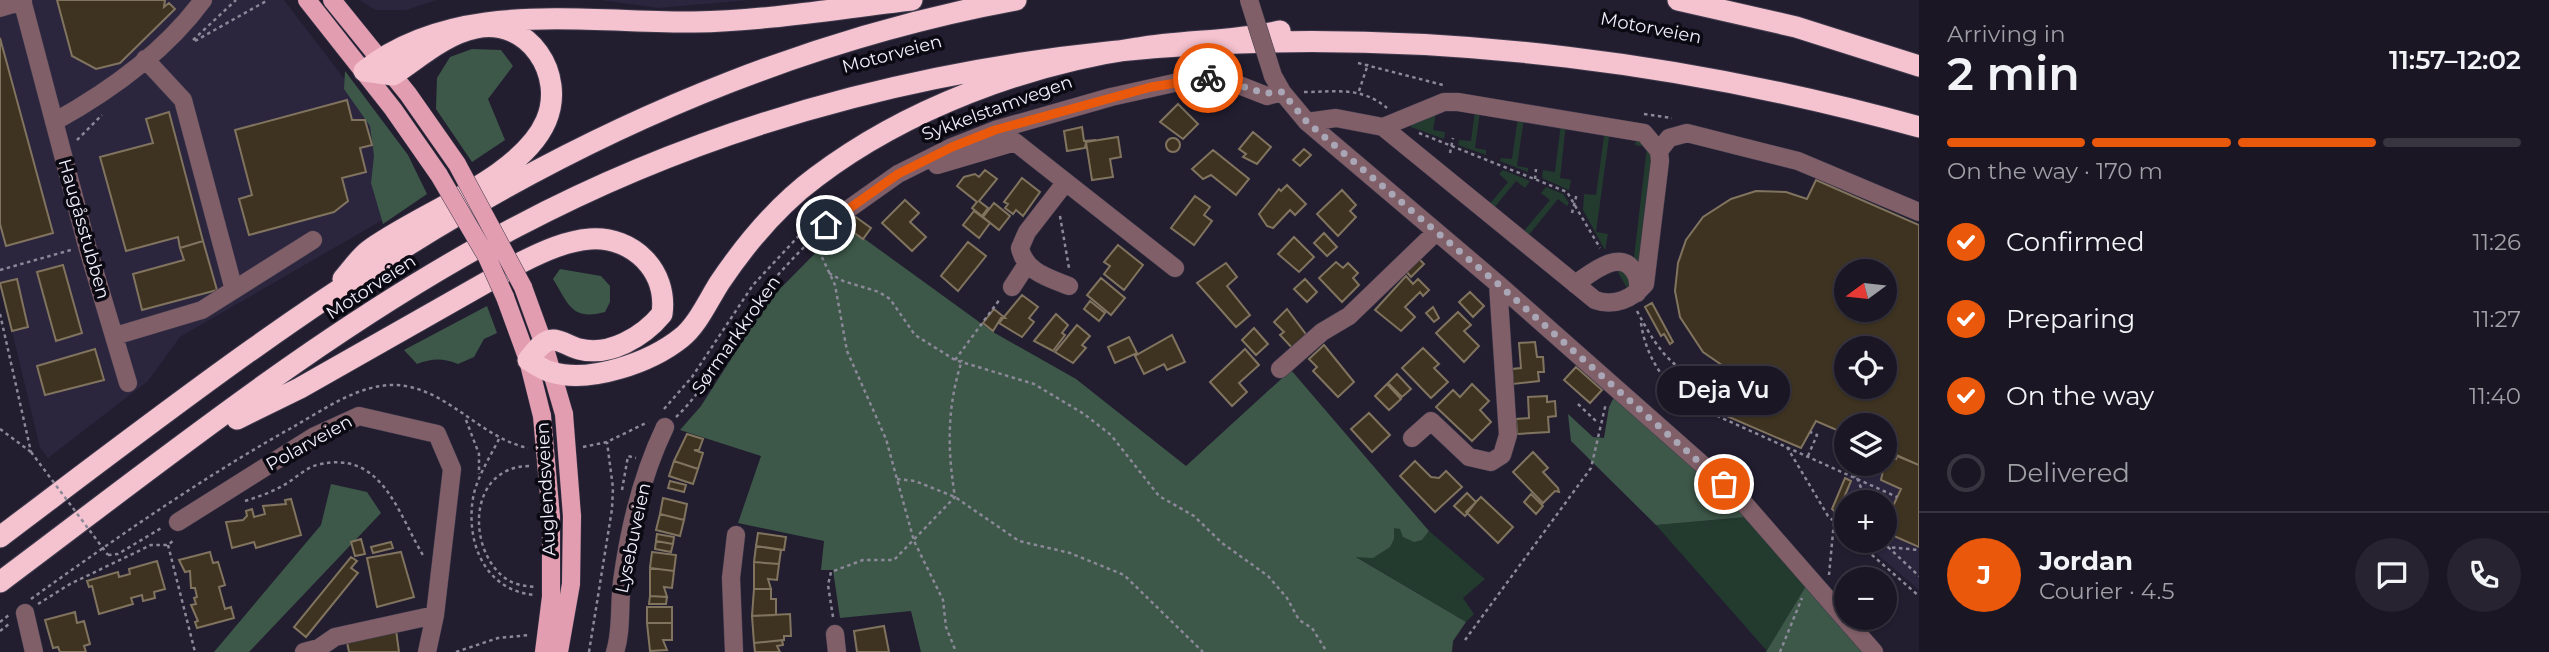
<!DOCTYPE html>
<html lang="en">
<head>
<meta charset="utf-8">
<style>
	body { margin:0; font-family:Montserrat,sans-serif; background:#272331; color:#f1f3f6; height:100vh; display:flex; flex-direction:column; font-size:26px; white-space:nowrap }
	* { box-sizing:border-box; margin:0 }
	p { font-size:23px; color:#9f9fa6 }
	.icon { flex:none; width:38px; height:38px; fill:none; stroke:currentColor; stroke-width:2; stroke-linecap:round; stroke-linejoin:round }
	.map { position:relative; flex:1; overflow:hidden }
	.side { display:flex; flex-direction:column; background:#1a1624; width:630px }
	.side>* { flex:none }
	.needle { width:46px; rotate:255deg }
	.fabs { position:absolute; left:1834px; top:259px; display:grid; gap:14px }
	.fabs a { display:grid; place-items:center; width:63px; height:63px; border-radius:50%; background:#1a1624; box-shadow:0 2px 5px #0004,0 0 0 2px #383541; font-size:35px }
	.pin { position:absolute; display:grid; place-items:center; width:60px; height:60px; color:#fff; margin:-30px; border:4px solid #fff; border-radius:50%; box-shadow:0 2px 7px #0007 }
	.courier { position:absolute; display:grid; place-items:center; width:70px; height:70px; margin:-35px; border:5px solid #ea580c; border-radius:50%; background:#fff; color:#222; box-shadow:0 2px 9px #0007 }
	.bubble { position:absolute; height:49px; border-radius:24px; background:#1a1624; box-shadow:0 2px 5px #0004,0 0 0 2px #383541; font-size:23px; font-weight:600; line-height:49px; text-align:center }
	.summary em { font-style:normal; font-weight:600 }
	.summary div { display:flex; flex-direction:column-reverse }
	.summary { display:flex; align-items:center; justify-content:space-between; height:119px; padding:0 28px }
	h1 { font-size:46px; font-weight:600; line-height:52px }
	.bar { display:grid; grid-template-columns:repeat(4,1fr); gap:10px 7px; align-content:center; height:84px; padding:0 28px }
	.bar i { height:9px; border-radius:5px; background:#383541 }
	.bar .current { background:#ea580c }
	.bar p { grid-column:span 4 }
	.line { display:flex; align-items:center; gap:18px; padding:0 28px; border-top:2px solid #383541 }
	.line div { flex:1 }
	.round { display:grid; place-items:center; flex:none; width:74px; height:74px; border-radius:37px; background:#272331 }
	ol { padding:0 28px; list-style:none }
	li { display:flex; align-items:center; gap:21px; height:77px }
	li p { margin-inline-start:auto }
	li .icon { padding:7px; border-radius:50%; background:#ea580c; color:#fff; stroke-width:4 }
	li:last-child { color:#9f9fa6 }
	li i { width:38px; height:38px; border:4px solid #383541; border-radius:50% }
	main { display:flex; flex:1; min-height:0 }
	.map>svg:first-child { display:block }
	.built { fill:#2b253e }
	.green { fill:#223b2e }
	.forest { fill:#3d5849 }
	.building { fill:#3e3320; stroke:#81745f; stroke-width:2; fill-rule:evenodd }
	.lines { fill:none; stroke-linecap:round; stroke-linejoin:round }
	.minor-casing { stroke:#3f3b4d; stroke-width:19 }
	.major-casing { stroke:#3f3b4d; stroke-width:19 }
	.highway-casing { stroke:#3f3b4d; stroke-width:23 }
	.path { stroke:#8b8898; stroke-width:2.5; stroke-dasharray:3.5 3.5; stroke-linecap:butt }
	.minor { stroke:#815f68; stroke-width:18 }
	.major { stroke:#e39db0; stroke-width:18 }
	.highway { stroke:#f5c2cf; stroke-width:21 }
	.minor-bridge-casing { stroke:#3f3b4d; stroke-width:19; stroke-linecap:butt }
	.major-bridge-casing { stroke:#3f3b4d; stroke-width:19; stroke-linecap:butt }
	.path-bridge { stroke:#8b8898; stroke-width:2.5; stroke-dasharray:3.5 3.5; stroke-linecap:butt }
	.minor-bridge { stroke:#815f68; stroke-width:18 }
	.major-bridge { stroke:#e39db0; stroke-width:18 }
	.done { stroke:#a9a6b5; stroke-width:7; stroke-dasharray:0 12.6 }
	.route { stroke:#ea580c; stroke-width:9 }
	.labels { text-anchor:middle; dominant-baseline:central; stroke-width:7; stroke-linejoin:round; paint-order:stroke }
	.street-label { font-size:18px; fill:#f2f0fd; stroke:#0b0911 }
</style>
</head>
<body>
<main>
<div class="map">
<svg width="1919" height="652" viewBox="0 0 1919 652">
	<rect width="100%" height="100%" fill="#221e30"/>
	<path class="built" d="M 0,0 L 284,0 L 359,98 L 403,188 L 398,211 L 180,337 L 148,381 L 48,458 L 40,448 L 0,281 Z
		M 359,0 L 437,0 L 406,10 L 376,10 Z
		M 601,0 L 750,0 L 658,8 Z
		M 1885,453 L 1919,467 L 1919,590 L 1862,541 L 1885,541 L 1885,502 L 1846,502 L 1846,527 L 1831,513 L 1853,464 L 1885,464 Z"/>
	<path class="green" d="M 1475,111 L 1480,112 L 1475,148 L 1486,150 L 1486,155 L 1458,145 L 1459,140 L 1471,141 Z
		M 1436,113 L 1433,130 L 1445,132 L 1444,139 L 1411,127 L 1411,124 Z
		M 1518,117 L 1524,118 L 1517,166 L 1528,168 L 1528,172 L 1500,161 L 1501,158 L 1512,159 Z
		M 1561,123 L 1566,124 L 1560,178 L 1571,180 L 1569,190 L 1542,178 L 1543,170 L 1555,172 Z
		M 1605,129 L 1610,130 L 1596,232 L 1608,234 L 1605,250 L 1583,210 L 1584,194 L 1596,195 Z
		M 1637,136 L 1647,145 L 1653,162 L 1641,272 L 1628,290 L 1618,272 L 1620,256 L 1634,257 L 1647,147 L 1635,145 Z
		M 1503,170 L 1530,181 L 1525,188 L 1516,181 L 1494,208 L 1489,205 L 1508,182 L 1499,174 Z
		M 1546,187 L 1563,194 L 1569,203 L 1567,206 L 1558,199 L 1528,236 L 1523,232 L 1550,200 L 1541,193 Z
		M 1746,517 L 1806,586 L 1767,651 L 1656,525 Z
		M 1397,527 L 1422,540 L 1429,531 L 1485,579 L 1463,598 L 1474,614 L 1466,622 L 1355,556 L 1379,553 L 1394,528 Z"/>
	<path class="forest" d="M 472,49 L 501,50 L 513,66 L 488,99 L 505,140 L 472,162 L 436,109 L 437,78 L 450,57 Z
		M 345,71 L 408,155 L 427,194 L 383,224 L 371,183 L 374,156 L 370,126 L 344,89 Z
		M 844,224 L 993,332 L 1076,379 L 1186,466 L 1291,370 L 1429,531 L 1422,540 L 1414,542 L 1403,537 L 1400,529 L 1394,528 L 1394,539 L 1390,547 L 1373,558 L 1356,557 L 1466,622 L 1453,641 L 1452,652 L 921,652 L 911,611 L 840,618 L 833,570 L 821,570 L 824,541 L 738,523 L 761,456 L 680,430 L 701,406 L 768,301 Z
		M 560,269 L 601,276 L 610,286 L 610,302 L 605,312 C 572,321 569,305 553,279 Z
		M 487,306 L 497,333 L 484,339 L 474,357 L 458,364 C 444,358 432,358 417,364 L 404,350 Z
		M 1615,395 L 1680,452 L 1746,517 L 1656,525 L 1571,441 L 1568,414 L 1593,437 L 1604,438 L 1609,407 Z
		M 331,484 L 367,492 L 381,513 L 249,652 L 214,652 L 321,525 Z
		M 1806,586 L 1865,652 L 1766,652 Z"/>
	<path class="building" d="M 57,0 L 165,0 L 164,7 L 169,3 L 175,9 L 120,63 L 96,69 L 72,56 Z
		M 0,38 L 53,233 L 6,246 L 0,224 Z
		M 347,100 L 352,120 L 365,120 L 372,145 L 360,148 L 366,172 L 342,178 L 348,201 L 334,212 L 249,235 L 239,199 L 252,195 L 235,130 Z
		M 1178,104 L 1198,124 L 1183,139 L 1160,122 Z
		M 169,112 L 203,241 L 180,248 L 178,237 L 126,251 L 100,157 L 153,143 L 146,119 Z
		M 1082,127 L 1084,141 L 1096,140 L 1086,142 L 1085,148 L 1067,151 L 1064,131 Z
		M 1253,132 L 1271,147 L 1257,164 L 1243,157 L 1246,154 L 1239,149 Z
		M 1118,137 L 1121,157 L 1110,159 L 1113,177 L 1092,180 L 1086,142 Z
		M1166 145a7 7 0 1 1 14 0a7 7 0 1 1-14 0Z
		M 1304,149 L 1311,155 L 1300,166 L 1293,160 Z
		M 1213,150 L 1249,179 L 1236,195 L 1211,175 L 1203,179 L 1192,169 Z
		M 985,170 L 997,179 L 979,201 L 988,208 L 982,216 L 972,208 L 977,202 L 957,186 L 964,177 L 975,174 L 979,177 Z
		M 1022,178 L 1040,192 L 1023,216 L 1016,210 L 1013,214 L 1005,208 L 1008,204 L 1004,202 Z
		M 1816,180 L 1919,225 L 1919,465 L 1885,450 L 1885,425 L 1846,425 L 1846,434 L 1816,421 L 1801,448 L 1715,411 L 1732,372 L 1703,352 L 1680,317 L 1675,291 L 1678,263 L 1686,240 L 1703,217 L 1731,199 L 1756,191 L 1786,192 L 1807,199 ZM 1846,271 L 1885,271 L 1885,310 L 1846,310 ZM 1846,348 L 1885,348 L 1885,387 L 1846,387 Z
		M 1287,185 L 1306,204 L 1295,215 L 1290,210 L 1273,228 L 1267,226 L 1259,214 L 1279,189 L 1281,191 Z
		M 1342,190 L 1356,205 L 1350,211 L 1356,217 L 1338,236 L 1317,214 Z
		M 1195,196 L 1210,207 L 1204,215 L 1212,221 L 1194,245 L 1171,228 Z
		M 905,200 L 919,213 L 910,222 L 926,237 L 912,251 L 882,223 Z
		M 994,203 L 1010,216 L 999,230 L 983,217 Z
		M 974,211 L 990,223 L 979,238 L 963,225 Z
		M 853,215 L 871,228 L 863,239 L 845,226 Z
		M 1324,233 L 1337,247 L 1327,256 L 1314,243 Z
		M 1294,237 L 1314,257 L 1299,272 L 1278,254 Z
		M 203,241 L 217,290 L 142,310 L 133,274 L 184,260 L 180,248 Z
		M 968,242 L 986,256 L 958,291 L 941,276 Z
		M 1118,245 L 1143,265 L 1124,290 L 1104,274 L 1110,266 L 1104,262 Z
		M 1417,257 L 1424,264 L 1411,277 L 1404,269 Z
		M 1336,262 L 1343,268 L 1348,263 L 1358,273 L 1353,278 L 1359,285 L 1342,302 L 1319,278 Z
		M 1226,263 L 1237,277 L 1227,286 L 1250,315 L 1236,327 L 1197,283 Z
		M 63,265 L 82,333 L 56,341 L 37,272 Z
		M 1406,276 L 1413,284 L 1418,279 L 1429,290 L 1423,296 L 1420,292 L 1405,307 L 1415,317 L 1401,331 L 1375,310 Z
		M 1101,278 L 1125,298 L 1111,315 L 1087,295 Z
		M 17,279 L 28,327 L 12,331 L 0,283 Z
		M 1305,279 L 1317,292 L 1307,302 L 1294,289 Z
		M 1470,292 L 1484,306 L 1473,317 L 1459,302 Z
		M 1022,295 L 1038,307 L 1029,318 L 1034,322 L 1022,337 L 999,323 Z
		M 1090,301 L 1105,313 L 1099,321 L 1084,309 Z
		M 1652,303 L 1673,342 L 1670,344 L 1664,334 L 1661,336 L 1645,307 Z
		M 1433,307 L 1439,318 L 1434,322 L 1426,313 Z
		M 994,309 L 1005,318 L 1001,318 L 993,331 L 983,323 Z
		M 1287,309 L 1308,337 L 1295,351 L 1280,335 L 1284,332 L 1274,322 Z
		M 1458,312 L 1471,325 L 1464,331 L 1479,346 L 1464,362 L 1436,333 Z
		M 1056,314 L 1068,325 L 1062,333 L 1065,335 L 1053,351 L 1034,341 Z
		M 1077,325 L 1090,336 L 1082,345 L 1086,348 L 1073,363 L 1055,352 Z
		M 1254,328 L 1268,344 L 1256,355 L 1242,340 Z
		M 1172,335 L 1185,362 L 1167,370 L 1164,364 L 1144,374 L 1135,356 Z
		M 1129,337 L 1137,353 L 1115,363 L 1108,347 Z
		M 1535,342 L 1537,357 L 1543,357 L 1544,372 L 1538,372 L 1539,381 L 1513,384 L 1512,369 L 1521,368 L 1519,343 Z
		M 1324,345 L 1354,382 L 1338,397 L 1313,371 L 1317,367 L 1309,359 Z
		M 1423,348 L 1439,364 L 1434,368 L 1448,382 L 1431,398 L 1402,368 Z
		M 95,349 L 104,380 L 45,395 L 37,366 Z
		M 1245,349 L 1259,365 L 1239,383 L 1247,392 L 1232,406 L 1210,382 Z
		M 1576,367 L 1602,390 L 1590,403 L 1564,380 Z
		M 1397,374 L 1411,389 L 1402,397 L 1388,383 Z
		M 1387,384 L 1401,399 L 1389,410 L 1375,396 Z
		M 1472,384 L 1489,401 L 1480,410 L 1491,422 L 1472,441 L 1436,407 L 1453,390 L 1460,397 Z
		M 1547,396 L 1547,402 L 1555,401 L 1556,416 L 1548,417 L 1549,432 L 1517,434 L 1516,419 L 1529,418 L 1528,397 Z
		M 1369,413 L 1390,435 L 1372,452 L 1351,429 Z
		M 687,434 L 703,439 L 699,450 L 694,450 L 703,453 L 698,469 L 674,461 Z
		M 1533,452 L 1548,468 L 1543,472 L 1558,488 L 1559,492 L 1555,491 L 1543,503 L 1513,472 Z
		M 1897,456 L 1919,465 L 1919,547 L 1885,532 L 1885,504 L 1893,506 L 1901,489 L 1881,480 L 1886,457 L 1896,459 Z
		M 674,461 L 698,469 L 693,484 L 669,476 Z
		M 1415,461 L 1431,477 L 1439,478 L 1446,471 L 1462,487 L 1435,512 L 1400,476 Z
		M 1845,478 L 1851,481 L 1840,507 L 1846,513 L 1846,521 L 1832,509 Z
		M 670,481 L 686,485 L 684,492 L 668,488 Z
		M 1467,493 L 1476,502 L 1465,516 L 1454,506 Z
		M 1531,494 L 1543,506 L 1536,514 L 1524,502 Z
		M 1481,497 L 1513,527 L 1498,543 L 1466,512 Z
		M 663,498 L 687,504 L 684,520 L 660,514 Z
		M 291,499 L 301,535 L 256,548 L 254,542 L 232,548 L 226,522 L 243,520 L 247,516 L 246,511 L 252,509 L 254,517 L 265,514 L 263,506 L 286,504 L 285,500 Z
		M 660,514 L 684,520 L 680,536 L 656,530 Z
		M 758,533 L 786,537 L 784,550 L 756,546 Z
		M 657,534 L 674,537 L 673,544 L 656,541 Z
		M 361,539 L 365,554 L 355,556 L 351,542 Z
		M 656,541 L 673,544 L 671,552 L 655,549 Z
		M 391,542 L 393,548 L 373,553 L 371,547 Z
		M 756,546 L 781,550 L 779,564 L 754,562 Z
		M 210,552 L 213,563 L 218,562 L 225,585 L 219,587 L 225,609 L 231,607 L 234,618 L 197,628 L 195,622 L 198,621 L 191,605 L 196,604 L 194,598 L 197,597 L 195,588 L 191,588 L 190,571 L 185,572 L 179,560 Z
		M 401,552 L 414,597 L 377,607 L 367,558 Z
		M 652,552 L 676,555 L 674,571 L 650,568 Z
		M 351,557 L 357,561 L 351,568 L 358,573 L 306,637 L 294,627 Z
		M 157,561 L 165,589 L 154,592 L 155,598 L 143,601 L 142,595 L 131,598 L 133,604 L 99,614 L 92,586 L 89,587 L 87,581 L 118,572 L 119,577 L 130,574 L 129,569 Z
		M 754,562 L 779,564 L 777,580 L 768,579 L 771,589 L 754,589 Z
		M 650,568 L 674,571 L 672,588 L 664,587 L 667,597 L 650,596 Z
		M 754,589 L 771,589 L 771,599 L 776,599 L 776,615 L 752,616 Z
		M 650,596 L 667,597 L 666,604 L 649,604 Z
		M 647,607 L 672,607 L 672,623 L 647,623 Z
		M 75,612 L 77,623 L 84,621 L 90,644 L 84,646 L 86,652 L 60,652 L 58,647 L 53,648 L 45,620 Z
		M 790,614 L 791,636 L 784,636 L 784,640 L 754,643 L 752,616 Z
		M 647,623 L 672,623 L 672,640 L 663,640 L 667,650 L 650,651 Z
		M 884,626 L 889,652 L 857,652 L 854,631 Z
		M 396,630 L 399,652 L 349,652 L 347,642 Z
		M 782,640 L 783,645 L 777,646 L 780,652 L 755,652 L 754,643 Z"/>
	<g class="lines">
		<g class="minor-casing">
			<path id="minor" d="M 22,0 L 87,246 L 128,383
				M 0,8 L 23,1
				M 145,59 L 183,100 L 234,290
				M 1273,76 L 1282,92 L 1307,122 L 1498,284 L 1704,466 L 1743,502 L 1874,652
				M 54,122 C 110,91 165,52 203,0
				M 1307,122 L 1336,118 L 1383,127 L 1595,300 C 1614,307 1632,299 1645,284 L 1660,161 L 1659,151 L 1644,133 L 1458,102 L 1444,102 L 1383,127
				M 1659,151 L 1669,138 L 1687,133 L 1798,161 L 1919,212
				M 937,165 L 1015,142 L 1175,268
				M 1065,183 L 1027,232 L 1020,248 C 1025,272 1049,278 1069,286
				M 826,225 L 898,174 L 952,147 L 995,130 L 1111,97 L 1192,79 L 1221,78 L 1267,96 L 1282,92
				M 1575,284 C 1590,274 1619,248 1634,271 C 1639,278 1639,285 1637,293
				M 1012,287 L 1027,264
				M 115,336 L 202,310 L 313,240
				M 1280,369 L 1322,332 L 1349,316 L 1435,233
				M 1412,438 L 1431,421 L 1469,457 L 1491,462 L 1502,455 L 1508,435 L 1498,284
				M 178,522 L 313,437 L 359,416 L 437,434 L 452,469 L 435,615
				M 25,613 L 34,652
				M 835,634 L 837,652
				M 304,652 L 319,648 L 335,637 L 435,615 L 427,652
				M 615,652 C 622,631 619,604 622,582 C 629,529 642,475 665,427
				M 734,652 L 731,578 L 736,535"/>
		</g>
		<g class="major-casing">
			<path id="major" d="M 307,0 L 393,109 L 439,175
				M 332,0 L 408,94 L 457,164
				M 523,287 L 543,342 L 564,414
				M 505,297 L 528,360 L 542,416
				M 544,652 L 551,597 L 551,517
				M 559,652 L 571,584 L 572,516"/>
		</g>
		<g class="highway-casing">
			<path id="highway" d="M 1678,0 L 1796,27 L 1919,66
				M 364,71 C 454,0 577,22 694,22 C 766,21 840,8 912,0
				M 343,279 C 351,270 359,258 368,251 C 417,214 521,179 546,121 C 566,75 529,17 476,28 C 445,34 419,58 393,75 L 364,71
				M 237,419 L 300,388 L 522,262 C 544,251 566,241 590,239 C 633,236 668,271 662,314 C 643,337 609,357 579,349 C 571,347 561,340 553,340 C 542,340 534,353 528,360 C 535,364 543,370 551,372 C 590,384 651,362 681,338 C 697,326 709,299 720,282 C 747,242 777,206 816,177 C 906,109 1026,64 1138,48 C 1184,40 1234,42 1280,31
				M 0,537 C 150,424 300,307 463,212 C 633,112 821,36 1016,0
				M 0,582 C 166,458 331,324 516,227 C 945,0 1462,0 1919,127"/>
		</g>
		<path class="path" d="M 193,40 L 236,0
			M 195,41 L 268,0
			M 1358,63 L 1443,85
			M 1359,91 L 1368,64
			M 1304,92 C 1336,92 1361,86 1387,108
			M 1644,114 L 1672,118
			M 1419,133 L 1567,192 L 1600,248
			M 77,140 L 102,115
			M 1450,153 L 1453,138
			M 1535,179 L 1536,169
			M 1572,213 L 1577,193
			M 1060,216 L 1069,268
			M 813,238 L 835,285 L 847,351 L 886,439 L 914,541 L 943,600 L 946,627 L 956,652
			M 0,270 L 71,250
			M 829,273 L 843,281 L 879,292 L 890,299 L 915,335 L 955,360 L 1034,384 L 1084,414 L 1111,435 L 1159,496 L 1194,516 L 1222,543 L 1268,576 L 1287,598 L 1299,620 L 1312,628 L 1327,652
			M 1637,311 C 1663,360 1674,369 1723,392
			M 0,314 L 31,452
			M 1641,323 C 1646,358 1665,385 1693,405 L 1897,497
			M 955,360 L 1000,299
			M 1578,404 L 1598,423
			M 664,409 L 692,377 L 753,285 L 809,225
			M 1707,412 L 1716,389
			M 676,417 C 708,387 728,342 753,306 C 771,281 792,259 814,237
			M 466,420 L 479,454 L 479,474
			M 0,429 L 31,452
			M 499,439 C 490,457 479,474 474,493 C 464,540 484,591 535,595
			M 583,447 L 607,442 L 648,422
			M 1787,447 L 1828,516 L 1846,532
			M 1808,456 L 1817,435 L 1810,432
			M 529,466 C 467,467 467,550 505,578 C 514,585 525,586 536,587
			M 1854,477 L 1870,467 L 1884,468
			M 1857,478 L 1867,502
			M 897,479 L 915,481 L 955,497 L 1019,541 L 1070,553 L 1124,575 L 1203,652
			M 622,490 L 628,456 L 636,458
			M 245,501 C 258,497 272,492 284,485 C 295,479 305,468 317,465 C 382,448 398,514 424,557
			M 1856,541 L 1919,596
			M 1880,541 L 1888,547 L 1919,550
			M 168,545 L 195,652
			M 1888,547 L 1919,576
			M 108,555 L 118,554 L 163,527
			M 1829,575 L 1834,522
			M 31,599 C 116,538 202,478 293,427 C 323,410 359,384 395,385 C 447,387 478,437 528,448
			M 38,604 L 70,584 L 151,545 L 168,545 L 175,539
			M 833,617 L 828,585 L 831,572 L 863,560 L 894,560 L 955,497 C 947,448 947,407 962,360
			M 0,622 L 9,615
			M 0,631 L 9,624
			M 1465,640 L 1591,468 L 1606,403
			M 456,652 L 498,638 L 530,635
			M 589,652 L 612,509 L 613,488 L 607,442
			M 1780,652 L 1802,598"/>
		<use href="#minor" class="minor"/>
		<use href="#major" class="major"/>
		<use href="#highway" class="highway"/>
		<g class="minor-bridge-casing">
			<path id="minor-bridge" d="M 1249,0 L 1273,76"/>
		</g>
		<g class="major-bridge-casing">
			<path id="major-bridge" d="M 457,164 L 523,287
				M 439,175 L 487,257 L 505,297
				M 564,414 L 572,516
				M 542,416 L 551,517"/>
		</g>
		<path class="path-bridge" d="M 31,452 L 108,555"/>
		<use href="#minor-bridge" class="minor-bridge"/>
		<use href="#major-bridge" class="major-bridge"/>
	</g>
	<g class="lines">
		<path class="done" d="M 1208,78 C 1234,78 1257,98 1282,92 L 1307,122 L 1498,284 L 1724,484"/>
		<path class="route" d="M 826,225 L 898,174 L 952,147 L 995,130 L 1151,87 L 1208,78"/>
	</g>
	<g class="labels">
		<g class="street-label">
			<text transform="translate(1651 28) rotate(11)">Motorveien</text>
			<text transform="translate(892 54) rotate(-15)">Motorveien</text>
			<text transform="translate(997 108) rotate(-20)">Sykkelstamvegen</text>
			<text transform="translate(84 229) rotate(74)">Haugåsstubben</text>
			<text transform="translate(371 287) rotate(-33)">Motorveien</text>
			<text transform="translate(736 335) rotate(-55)">Sørmarkkroken</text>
			<text transform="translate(309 443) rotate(-29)">Polarveien</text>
			<text transform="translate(546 489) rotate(-93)">Auglendsveien</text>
			<text transform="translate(633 538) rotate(-78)">Lysebuveien</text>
		</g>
	</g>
</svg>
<div class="fabs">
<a><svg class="needle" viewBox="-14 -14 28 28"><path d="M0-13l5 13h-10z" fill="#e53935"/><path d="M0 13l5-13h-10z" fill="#9f9fa6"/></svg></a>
<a><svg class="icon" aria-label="locate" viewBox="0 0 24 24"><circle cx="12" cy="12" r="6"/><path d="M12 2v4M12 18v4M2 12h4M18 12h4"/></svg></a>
<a><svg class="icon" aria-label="layers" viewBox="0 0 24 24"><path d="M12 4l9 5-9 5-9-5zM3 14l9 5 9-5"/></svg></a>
<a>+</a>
<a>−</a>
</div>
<div class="pin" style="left:1724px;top:484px;background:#ea580c"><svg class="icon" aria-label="bag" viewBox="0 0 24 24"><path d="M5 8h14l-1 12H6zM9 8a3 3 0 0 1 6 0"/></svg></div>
<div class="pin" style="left:826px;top:225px;background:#1f2937"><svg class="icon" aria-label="home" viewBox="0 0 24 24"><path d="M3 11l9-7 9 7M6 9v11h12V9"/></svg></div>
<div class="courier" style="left:1208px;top:78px"><svg class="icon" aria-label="bike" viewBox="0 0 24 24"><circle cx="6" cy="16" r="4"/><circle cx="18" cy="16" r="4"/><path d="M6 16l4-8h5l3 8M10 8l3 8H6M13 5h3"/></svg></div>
<div class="bubble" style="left:1657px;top:366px;width:133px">Deja Vu</div>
</div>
<section class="side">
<div class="summary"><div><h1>2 min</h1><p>Arriving in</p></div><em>11:57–12:02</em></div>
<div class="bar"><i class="current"></i><i class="current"></i><i class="current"></i><i></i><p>On the way · 170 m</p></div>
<ol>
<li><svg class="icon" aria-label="check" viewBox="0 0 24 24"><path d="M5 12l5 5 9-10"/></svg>Confirmed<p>11:26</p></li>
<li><svg class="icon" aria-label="check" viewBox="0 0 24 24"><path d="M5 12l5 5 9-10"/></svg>Preparing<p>11:27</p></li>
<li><svg class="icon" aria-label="check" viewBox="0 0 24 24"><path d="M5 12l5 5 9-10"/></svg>On the way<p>11:40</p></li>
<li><i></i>Delivered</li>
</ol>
<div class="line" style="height:126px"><b class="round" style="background:#ea580c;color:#fff">J</b><div><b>Jordan</b><p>Courier · 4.5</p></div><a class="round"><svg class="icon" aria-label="chat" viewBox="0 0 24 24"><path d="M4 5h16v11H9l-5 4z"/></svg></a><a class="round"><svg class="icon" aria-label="phone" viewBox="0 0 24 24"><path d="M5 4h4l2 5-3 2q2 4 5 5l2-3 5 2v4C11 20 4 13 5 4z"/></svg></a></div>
</section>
</main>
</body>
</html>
